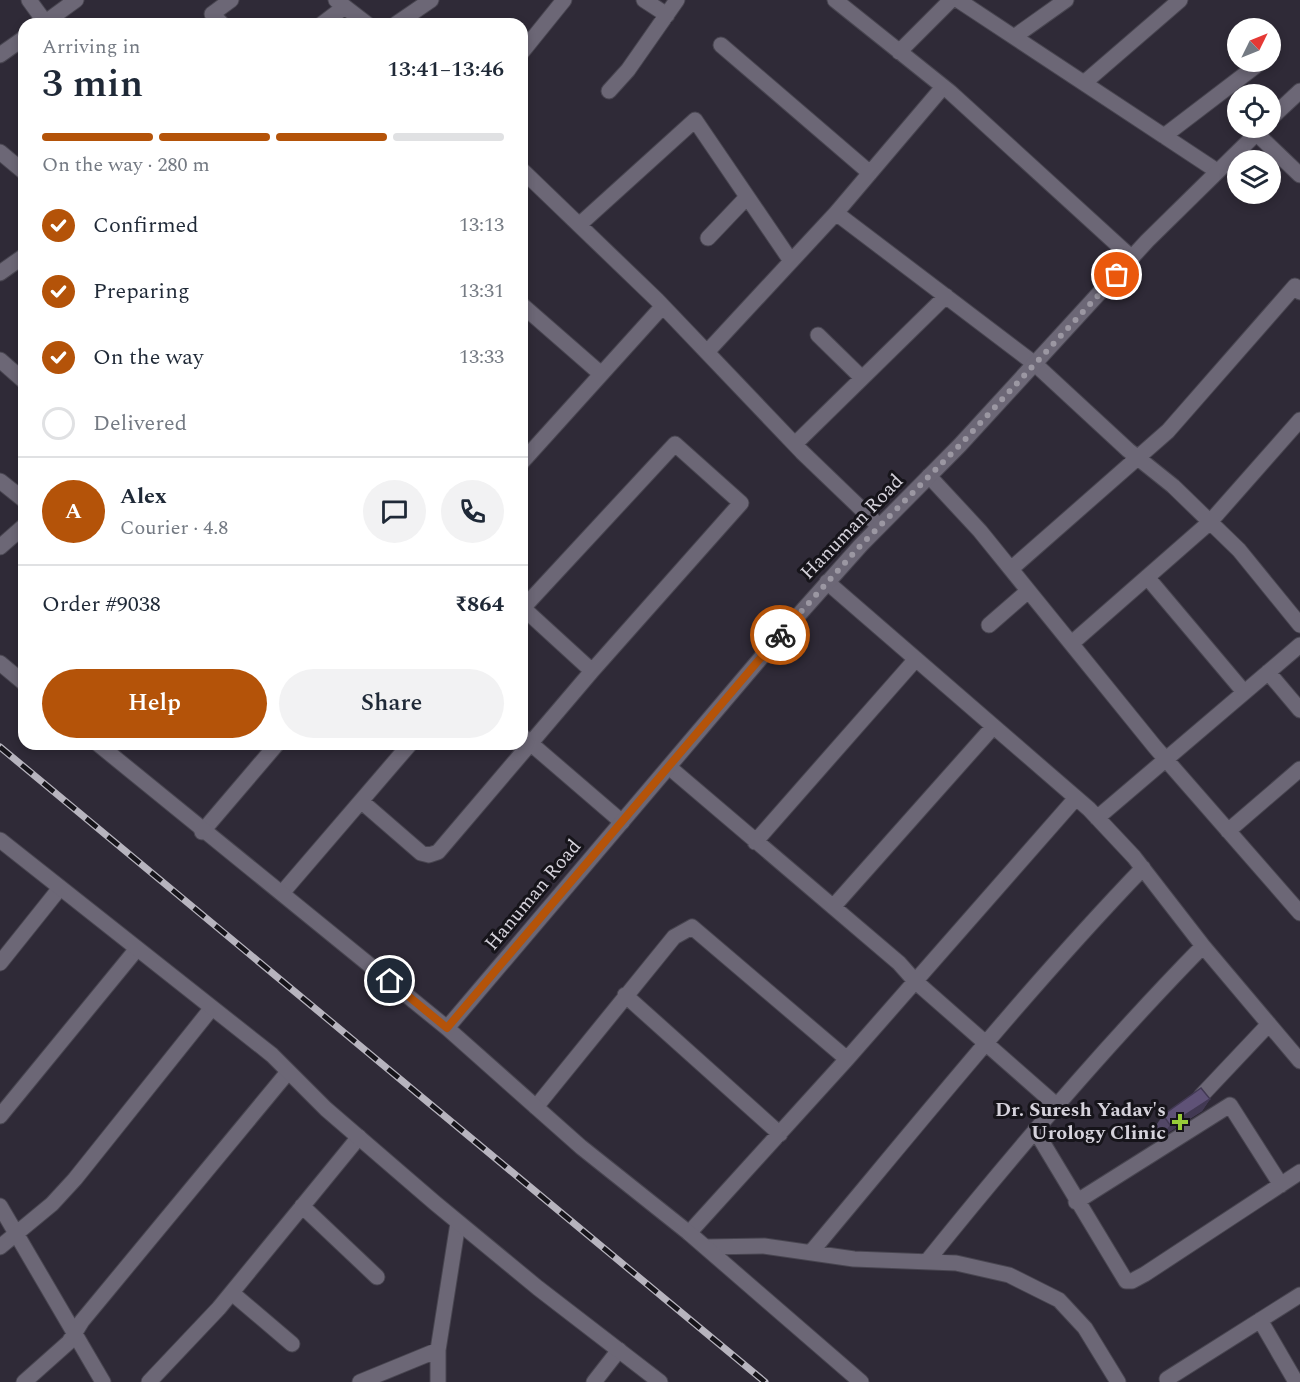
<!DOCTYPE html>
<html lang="en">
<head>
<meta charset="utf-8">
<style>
	body { margin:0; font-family:Spectral,serif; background:#f2f2f3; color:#1f2937; height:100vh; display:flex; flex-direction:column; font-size:22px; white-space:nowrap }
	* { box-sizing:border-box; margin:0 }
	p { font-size:20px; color:#747a83 }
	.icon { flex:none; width:33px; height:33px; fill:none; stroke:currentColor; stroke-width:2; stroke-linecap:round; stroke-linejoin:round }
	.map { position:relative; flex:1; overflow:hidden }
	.panel { position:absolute; left:18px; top:18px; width:510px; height:732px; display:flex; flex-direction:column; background:#fff; border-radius:18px; box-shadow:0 3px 9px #0003 }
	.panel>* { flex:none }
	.needle { width:39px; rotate:47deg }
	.buttons { position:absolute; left:1227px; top:18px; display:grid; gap:12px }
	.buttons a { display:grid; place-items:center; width:54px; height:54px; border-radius:50%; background:#fff; box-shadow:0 3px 9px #0003; font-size:30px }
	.pin { position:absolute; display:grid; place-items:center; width:51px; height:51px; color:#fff; margin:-26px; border:3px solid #fff; border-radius:50%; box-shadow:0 2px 6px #0007 }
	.courier { position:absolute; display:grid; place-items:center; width:60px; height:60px; margin:-30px; border:4px solid #b45309; border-radius:50%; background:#fff; color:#222; box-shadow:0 2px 8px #0007 }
	.overview em { font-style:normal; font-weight:600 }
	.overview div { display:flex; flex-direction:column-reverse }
	.overview { display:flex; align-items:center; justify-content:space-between; height:102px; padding:0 24px }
	h1 { font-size:39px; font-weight:600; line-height:45px }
	.bar { display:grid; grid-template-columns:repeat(4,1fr); gap:9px 6px; align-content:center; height:72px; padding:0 24px }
	.bar i { height:8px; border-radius:4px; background:#e0e1e3 }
	.bar .current { background:#b45309 }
	.bar p { grid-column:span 4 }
	.line { display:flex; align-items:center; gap:15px; padding:0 24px; border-top:2px solid #e0e1e3 }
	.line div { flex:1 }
	.round { display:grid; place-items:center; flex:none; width:63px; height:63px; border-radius:32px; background:#f2f2f3 }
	ol { padding:0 24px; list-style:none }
	li { display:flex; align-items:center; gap:18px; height:66px }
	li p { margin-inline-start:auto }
	li .icon { padding:6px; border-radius:50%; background:#b45309; color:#fff; stroke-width:4 }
	li:last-child { color:#747a83 }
	li i { width:33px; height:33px; border:3px solid #e0e1e3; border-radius:50% }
	.primary-button { display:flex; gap:12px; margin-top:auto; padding:12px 24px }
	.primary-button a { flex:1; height:69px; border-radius:36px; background:#b45309; color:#fff; font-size:24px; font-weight:600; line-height:69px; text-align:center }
	.primary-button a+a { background:#f2f2f3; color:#1f2937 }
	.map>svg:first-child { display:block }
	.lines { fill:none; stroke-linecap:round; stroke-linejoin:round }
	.minor-casing { stroke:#484550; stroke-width:17 }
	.tertiary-casing { stroke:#484550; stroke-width:17 }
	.minor { stroke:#6c6776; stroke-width:15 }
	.tertiary { stroke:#6c6776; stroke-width:15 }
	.rail-casing { stroke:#b7b4be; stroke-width:7 }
	.rail { stroke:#16141a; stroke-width:4.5; stroke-dasharray:14; stroke-linecap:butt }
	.wall { fill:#524766 }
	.shaded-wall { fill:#423953 }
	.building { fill:#5f5277; stroke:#423953; stroke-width:1.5 }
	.done { stroke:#9b97a2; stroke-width:6; stroke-dasharray:0 10.8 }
	.route { stroke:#b45309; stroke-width:8 }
	.poi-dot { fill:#97cc38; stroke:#16141a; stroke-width:2 }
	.labels { text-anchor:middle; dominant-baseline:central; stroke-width:6; stroke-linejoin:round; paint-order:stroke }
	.street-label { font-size:20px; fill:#d5d2db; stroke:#16141a }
	.poi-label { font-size:20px; font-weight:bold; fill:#d5d2db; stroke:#16141a; text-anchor:end }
</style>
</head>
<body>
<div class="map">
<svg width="1300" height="1382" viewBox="0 0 1300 1382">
	<rect width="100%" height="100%" fill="#2f2a37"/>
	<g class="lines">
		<g class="minor-casing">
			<path id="minor" d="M 29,0 L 45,22
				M 336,0 L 367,24
				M 644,0 L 667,15
				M 835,0 L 950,92 L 1132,258
				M 958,0 L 1217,171
				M 43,24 L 76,0
				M 222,24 L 212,14 L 231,0
				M 322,24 L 343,8
				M 396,24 L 431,0
				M 1014,37 L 1066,0
				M 721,45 L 870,173
				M 522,52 L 564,0
				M 899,52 L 951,0
				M 0,55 L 24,38
				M 1084,83 L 1180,0
				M 609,91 L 628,70 L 677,0
				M 1256,133 L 1300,175
				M 1164,136 L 1261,62
				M 0,152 L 24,172
				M 522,170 L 657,300 L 802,452 L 879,526
				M 836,213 L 1035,364 L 1128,450 L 1173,486 L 1239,550 L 1300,625
				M 579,225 L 695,120 L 791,261
				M 708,238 L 747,197
				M 0,273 L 24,256
				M 522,305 L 601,374
				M 818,335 L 862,378
				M 707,352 L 836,213 L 943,87
				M 0,360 L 24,381
				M 795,444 L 946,296
				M 522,462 L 662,307
				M 929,476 L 980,531 L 1155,747 L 1300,913
				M 0,481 L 24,500
				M 0,547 L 24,526
				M 1011,569 L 1168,431 L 1295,286 L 1300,292
				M 1147,577 L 1244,692
				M 827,582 L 1089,809 L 1134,857 L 1203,946 L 1300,1061
				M 522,607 L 592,671
				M 989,625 L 1028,591
				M 1072,643 L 1210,522 L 1300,420
				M 1268,672 L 1300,710
				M 522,736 L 622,822
				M 669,767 L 899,963 L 915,981 L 1056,1105
				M 361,801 L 421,853 L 429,855 L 438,852 L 592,671 L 741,503 L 675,444 L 523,608
				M 1097,818 L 1300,645
				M 1228,831 L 1300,769
				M 202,832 L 277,744
				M 755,842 L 916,659
				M 282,893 L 410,744
				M 833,907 L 993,727
				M 0,963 L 60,888
				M 625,995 L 780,1134
				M 1201,1096 L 1269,1024
				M 536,1107 L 674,937 L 692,927 L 847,1059
				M 0,1116 L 136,950
				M 1035,1130 L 1126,1281 L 1132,1281 L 1145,1274 L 1300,1172
				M 1076,1202 L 1230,1105 L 1281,1185
				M 0,1206 L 103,1382
				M 302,1206 L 377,1277
				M 689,1233 L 847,1059 L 1076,798
				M 0,1247 L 52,1204 L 75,1179 L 211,1009
				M 706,1247 L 764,1246 L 854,1259 L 956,1263 L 1009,1275 L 1059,1300 L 1085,1328 L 1118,1382
				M 812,1251 C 920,1122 1026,990 1143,868
				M 928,1260 C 1015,1152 1105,1046 1203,946
				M 232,1293 L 292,1344
				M 1260,1320 L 1296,1382
				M 1167,1379 L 1300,1295
				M 24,1382 L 69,1342 L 82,1321 L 288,1072
				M 149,1382 L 219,1308 L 359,1137
				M 360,1382 L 438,1350
				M 438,1382 L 438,1350 L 458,1223
				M 594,1382 L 619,1350"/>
		</g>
		<g class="tertiary-casing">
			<path id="tertiary" d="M 1270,119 L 1300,91
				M 0,663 L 24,683
				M 98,744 L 447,1028 L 581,1147 L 689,1233 L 861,1382
				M 0,840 L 272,1055 L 326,1109 L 435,1203 L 538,1288 L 660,1382
				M 447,1028 L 771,646 L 861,545 L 960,445 L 1147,241 L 1262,128"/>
		</g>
		<use href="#minor" class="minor"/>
		<use href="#tertiary" class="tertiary"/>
		<g class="rail-casing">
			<path id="rail" d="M 0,747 L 765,1382"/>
		</g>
		<use href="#rail" class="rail"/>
	</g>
	<path class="wall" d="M 1210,1099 L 1202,1111 L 1161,1137 L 1155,1127 L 1163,1115 Z"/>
	<path class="shaded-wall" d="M 1210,1099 L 1202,1111 L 1161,1137 L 1170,1125 Z"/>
	<path class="building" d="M 1201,1088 L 1210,1099 L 1170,1125 L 1163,1115 Z"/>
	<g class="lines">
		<path class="done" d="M 780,635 L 861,545 L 960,445 L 1117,275"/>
		<path class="route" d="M 390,981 L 447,1028 L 780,635"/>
	</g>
	<path class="poi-dot" d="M1177 1113h6v6h6v6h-6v6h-6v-6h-6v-6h6z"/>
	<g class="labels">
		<g class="street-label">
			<text transform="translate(852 527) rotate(-46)">Hanuman Road</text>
			<text transform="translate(533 895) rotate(-50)">Hanuman Road</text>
		</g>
		<g class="poi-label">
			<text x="1166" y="1110">Dr. Suresh Yadav's<tspan x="1166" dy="23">Urology Clinic</tspan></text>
		</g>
	</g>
</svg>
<div class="buttons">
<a><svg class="needle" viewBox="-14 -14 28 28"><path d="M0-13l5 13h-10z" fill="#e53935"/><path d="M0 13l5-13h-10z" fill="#747a83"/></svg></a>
<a><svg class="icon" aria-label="locate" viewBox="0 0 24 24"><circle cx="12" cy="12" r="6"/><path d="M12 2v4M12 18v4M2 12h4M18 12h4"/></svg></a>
<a><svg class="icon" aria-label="layers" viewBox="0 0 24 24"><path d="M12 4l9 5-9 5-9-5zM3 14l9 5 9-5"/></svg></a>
</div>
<div class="pin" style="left:1117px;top:275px;background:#ea580c"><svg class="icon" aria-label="bag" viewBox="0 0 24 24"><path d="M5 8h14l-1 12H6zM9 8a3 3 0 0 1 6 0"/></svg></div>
<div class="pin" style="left:390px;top:981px;background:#1f2937"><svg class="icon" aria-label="home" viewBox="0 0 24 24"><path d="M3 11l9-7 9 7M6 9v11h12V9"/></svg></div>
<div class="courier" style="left:780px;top:635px"><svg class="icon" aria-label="bike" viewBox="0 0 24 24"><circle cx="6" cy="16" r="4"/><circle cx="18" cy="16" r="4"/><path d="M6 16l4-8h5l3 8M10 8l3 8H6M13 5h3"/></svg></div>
<section class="panel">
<div class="overview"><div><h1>3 min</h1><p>Arriving in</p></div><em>13:41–13:46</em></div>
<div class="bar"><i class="current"></i><i class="current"></i><i class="current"></i><i></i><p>On the way · 280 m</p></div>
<ol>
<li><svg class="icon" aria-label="check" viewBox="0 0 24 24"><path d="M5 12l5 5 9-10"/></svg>Confirmed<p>13:13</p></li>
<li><svg class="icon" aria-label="check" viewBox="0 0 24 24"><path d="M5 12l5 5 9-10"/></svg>Preparing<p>13:31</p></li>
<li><svg class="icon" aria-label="check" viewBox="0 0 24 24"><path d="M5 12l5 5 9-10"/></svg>On the way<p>13:33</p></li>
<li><i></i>Delivered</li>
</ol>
<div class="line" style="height:108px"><b class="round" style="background:#b45309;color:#fff">A</b><div><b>Alex</b><p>Courier · 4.8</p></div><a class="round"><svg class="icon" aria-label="chat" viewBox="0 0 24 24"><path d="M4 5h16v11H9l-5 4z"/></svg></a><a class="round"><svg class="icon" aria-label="phone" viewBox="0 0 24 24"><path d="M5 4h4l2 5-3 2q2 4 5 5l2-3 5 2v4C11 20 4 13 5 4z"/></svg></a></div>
<div class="line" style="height:78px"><div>Order #9038</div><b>₹864</b></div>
<div class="primary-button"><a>Help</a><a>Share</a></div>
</section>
</div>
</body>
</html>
